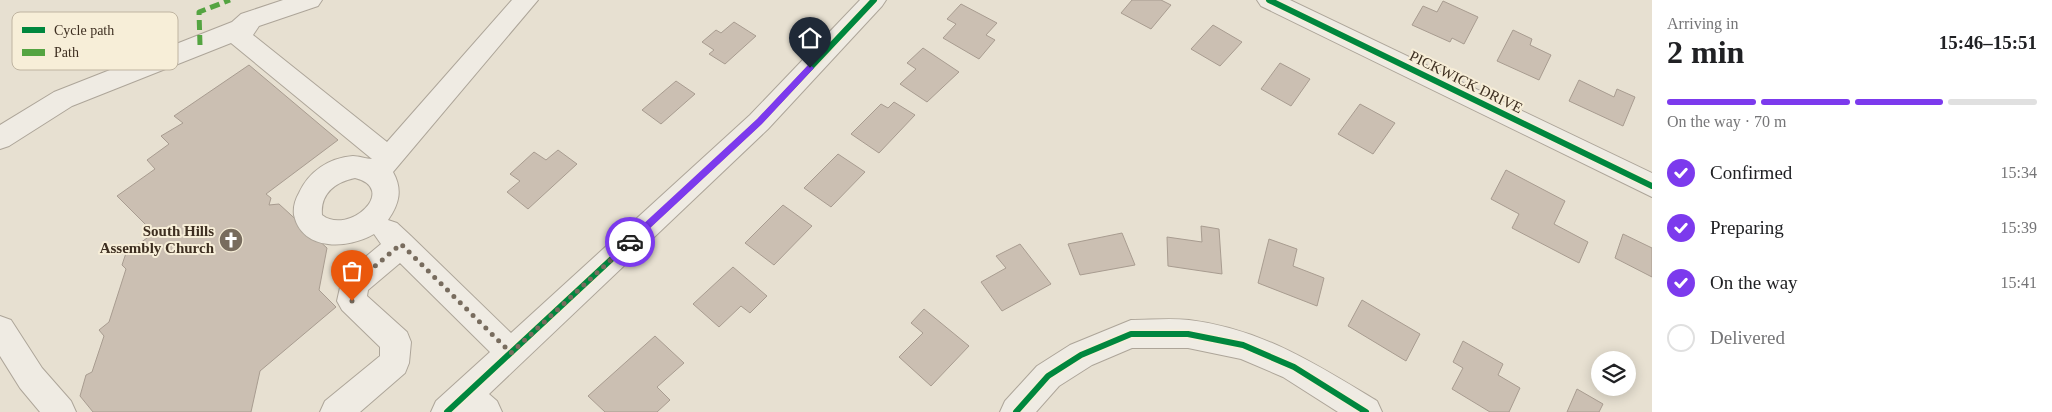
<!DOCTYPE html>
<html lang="en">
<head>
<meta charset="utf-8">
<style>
	body { margin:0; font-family:Georgia,serif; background:#f2f2f2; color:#202124; height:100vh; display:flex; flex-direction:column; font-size:19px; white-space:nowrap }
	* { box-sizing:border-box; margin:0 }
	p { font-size:16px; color:#757577 }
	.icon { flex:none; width:28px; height:28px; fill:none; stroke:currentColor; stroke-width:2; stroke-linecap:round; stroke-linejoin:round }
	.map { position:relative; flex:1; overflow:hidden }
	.sheet { display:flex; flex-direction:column; background:#fff; width:400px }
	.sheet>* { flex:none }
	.tools { position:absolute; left:1591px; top:351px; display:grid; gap:10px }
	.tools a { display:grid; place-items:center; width:45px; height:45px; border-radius:50%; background:#fff; box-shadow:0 2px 12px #0003; font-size:25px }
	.pin { position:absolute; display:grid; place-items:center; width:42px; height:42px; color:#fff; margin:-51px -21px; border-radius:50% 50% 50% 0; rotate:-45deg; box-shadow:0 0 5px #0007 }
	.pin .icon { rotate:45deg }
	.courier { position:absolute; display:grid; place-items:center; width:50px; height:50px; margin:-25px; border:4px solid #7c3aed; border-radius:50%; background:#fff; color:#222; box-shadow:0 1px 6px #0007 }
	.summary em { font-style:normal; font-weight:800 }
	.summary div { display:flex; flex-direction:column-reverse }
	.summary { display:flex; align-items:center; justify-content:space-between; height:85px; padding:0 15px }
	h1 { font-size:32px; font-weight:800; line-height:38px }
	.bar { display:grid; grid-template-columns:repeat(4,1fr); gap:8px 5px; align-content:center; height:60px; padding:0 15px }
	.bar i { height:6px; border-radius:4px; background:#e0e0e0 }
	.bar .selected { background:#7c3aed }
	.bar p { grid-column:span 4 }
	ol { padding:0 15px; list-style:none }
	li { display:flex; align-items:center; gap:15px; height:55px }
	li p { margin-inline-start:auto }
	li .icon { padding:5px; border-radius:50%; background:#7c3aed; color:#fff; stroke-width:4 }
	li:last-child { color:#757577 }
	li i { width:28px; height:28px; border:2px solid #e0e0e0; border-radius:50% }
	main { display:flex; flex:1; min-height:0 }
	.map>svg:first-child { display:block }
	.building { fill:#cbbfb2; stroke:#a89c90 }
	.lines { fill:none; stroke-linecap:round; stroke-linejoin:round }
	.minor-casing { stroke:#ada599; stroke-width:2 }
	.minor { fill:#efebe3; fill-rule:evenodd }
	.quiet { stroke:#54a441; stroke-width:5; stroke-dasharray:10 5; stroke-linecap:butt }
	.cycleway-casing { stroke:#f7eed8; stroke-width:9 }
	.cycleway { stroke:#00873e; stroke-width:6 }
	.route { fill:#7c3aed }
	.done { stroke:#786c5e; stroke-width:5; stroke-dasharray:0 9 }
	.labels { text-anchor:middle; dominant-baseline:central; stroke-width:4; stroke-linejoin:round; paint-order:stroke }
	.street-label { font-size:15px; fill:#3d2e20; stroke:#f7eed8 }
	.poi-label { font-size:15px; font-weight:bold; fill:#3d2e20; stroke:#f7eed8; text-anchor:end }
	.key { fill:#f7eed8; stroke:#bfb4a1; stroke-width:1 }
	.key-label { font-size:14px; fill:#3d2e20 }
</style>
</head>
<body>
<main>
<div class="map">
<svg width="1652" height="412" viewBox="0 0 1652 412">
	<rect width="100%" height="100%" fill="#e7e0d1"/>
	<path class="building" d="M 1132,0 L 1161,0 L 1171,5 L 1151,29 L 1121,13 Z
		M 1443,1 L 1478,17 L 1464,44 L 1452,38 L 1450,42 L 1412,25 L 1423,6 L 1437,12 Z
		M 961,4 L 997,23 L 986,35 L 995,40 L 979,59 L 943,38 L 956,24 L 947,19 Z
		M 734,22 L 756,36 L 725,64 L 709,54 L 714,50 L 702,42 L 716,30 L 721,33 Z
		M 1213,25 L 1242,42 L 1220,66 L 1191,49 Z
		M 1513,30 L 1532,39 L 1530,45 L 1551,55 L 1539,80 L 1497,61 Z
		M 923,48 L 959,72 L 927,102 L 900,84 L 916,69 L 907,63 Z
		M 1280,63 L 1310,79 L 1291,106 L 1261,89 Z
		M 249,65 L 338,140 L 266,194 L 271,198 L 269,205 L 279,204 L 327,248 L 319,290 L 336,307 L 260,371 L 251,412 L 93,412 L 80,396 L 86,375 L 92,372 L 104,336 L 99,330 L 109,322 L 126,269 L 122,265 L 126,253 L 154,233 L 117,196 L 155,169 L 147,160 L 169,144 L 161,136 L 183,123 L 174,116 Z
		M 1579,80 L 1614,97 L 1617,89 L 1635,97 L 1623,126 L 1569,101 Z
		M 676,81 L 695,94 L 661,124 L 642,110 Z
		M 894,102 L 915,115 L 879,153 L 851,134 L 881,104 L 888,108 Z
		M 1360,104 L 1395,123 L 1373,154 L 1338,134 Z
		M 558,150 L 577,164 L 528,209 L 507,192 L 520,181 L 510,174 L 534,152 L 546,160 Z
		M 838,154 L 865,172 L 831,207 L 804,188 Z
		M 1506,170 L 1565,201 L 1554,224 L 1588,242 L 1579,263 L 1512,228 L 1519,214 L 1491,199 Z
		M 783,205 L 812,226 L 774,265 L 745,243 Z
		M 1201,226 L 1219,229 L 1222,274 L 1168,266 L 1167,237 L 1202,242 Z
		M 1122,233 L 1135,265 L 1080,275 L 1068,244 Z
		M 1623,234 L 1652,248 L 1652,277 L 1615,258 Z
		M 1269,239 L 1297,249 L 1293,266 L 1324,278 L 1317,306 L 1258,283 Z
		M 1020,244 L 1051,284 L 1002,311 L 981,282 L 1006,268 L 996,256 Z
		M 733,267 L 767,296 L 750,313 L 741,306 L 719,327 L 693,304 Z
		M 1362,300 L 1420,334 L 1406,361 L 1348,326 Z
		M 924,309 L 969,346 L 931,386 L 899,357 L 923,333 L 911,323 Z
		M 655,336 L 684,363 L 657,387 L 670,400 L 657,412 L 605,412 L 588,396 Z
		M 1463,341 L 1503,364 L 1498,375 L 1520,388 L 1509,412 L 1490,412 L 1452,389 L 1463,368 L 1453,362 Z
		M 1577,389 L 1603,404 L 1599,412 L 1567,412 Z"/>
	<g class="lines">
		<g class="minor-casing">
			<path id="minor" d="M 283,0 L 322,0 L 318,6 L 259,26 L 253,35 L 387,142 L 512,0 L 538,0 L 393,172 C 403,190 399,204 388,220 L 397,223 L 411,236 L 511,333 L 750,115 L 860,0 L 886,0 L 882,6 L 768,129 L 489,394 L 497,401 L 502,412 L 431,412 L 436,401 L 490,352 L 400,263 L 368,290 L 367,296 L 407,332 L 411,342 L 409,363 L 405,373 L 360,412 L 320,412 L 325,401 L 380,356 L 380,347 L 342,310 L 337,301 L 341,283 L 345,274 L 381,244 L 374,234 C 349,249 302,252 294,215 C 293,207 295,200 299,193 C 309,171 329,158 353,156 C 359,156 366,159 372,159 L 231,43 L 72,106 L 9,146 L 0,149 L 0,125 L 54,92 L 232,22 L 241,14 ZM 355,178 C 399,189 349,236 322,215 C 320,193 336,182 355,178 Z
				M 1257,0 L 1290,0 L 1652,173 L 1652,197 L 1261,6 Z
				M 0,316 L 11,320 L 42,368 L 71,401 L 76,412 L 40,412 L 20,388 L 0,356 Z
				M 1131,320 C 1150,320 1170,318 1189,320 C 1262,329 1316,364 1377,401 L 1382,412 L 1338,412 L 1283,377 L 1241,359 L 1188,348 L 1132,348 L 1092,365 L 1059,386 L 1036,412 L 1000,412 L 1005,401 L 1037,366 L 1070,345 Z"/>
		</g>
		<use href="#minor" class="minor"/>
		<path class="quiet" d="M 200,45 L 199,12 L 230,0"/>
		<g class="cycleway-casing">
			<path id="cycleway" d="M 1269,0 L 1652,186
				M 447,412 L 759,122 L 874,0
				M 1016,412 L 1048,376 L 1081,355 L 1131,334 L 1188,334 L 1243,345 L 1294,367 L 1366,412"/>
		</g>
		<use href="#cycleway" class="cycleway"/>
	</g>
	<path class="route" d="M 808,65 L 810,65 L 814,68 L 762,124 L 633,244 L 627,244 L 627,239 L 757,119 Z"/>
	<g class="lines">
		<path class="done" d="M 352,301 L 355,283 L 401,244 L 511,353 L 630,242"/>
	</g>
	<defs>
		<g id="church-disc" transform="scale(1.25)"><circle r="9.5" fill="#786c5e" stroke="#f7eed8"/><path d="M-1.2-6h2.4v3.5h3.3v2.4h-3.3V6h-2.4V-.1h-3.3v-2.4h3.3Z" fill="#fff"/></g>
	</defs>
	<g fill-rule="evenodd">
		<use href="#church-disc" x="231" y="240"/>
	</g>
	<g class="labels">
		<g class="street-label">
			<text transform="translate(1466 82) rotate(26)">PICKWICK DRIVE</text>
		</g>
		<g class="poi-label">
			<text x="214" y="231">South Hills<tspan x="214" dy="17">Assembly Church</tspan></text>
		</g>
	</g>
	<rect x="12" y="12" width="166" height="58" rx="8" class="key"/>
	<rect x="22" y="27" width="23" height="6" fill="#00873e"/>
	<rect x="22" y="49" width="23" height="7" fill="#54a441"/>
	<g class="key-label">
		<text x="54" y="35">Cycle path</text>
		<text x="54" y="57">Path</text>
	</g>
</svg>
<div class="tools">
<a><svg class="icon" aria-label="layers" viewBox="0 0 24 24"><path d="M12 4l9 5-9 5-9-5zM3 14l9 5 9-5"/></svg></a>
</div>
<div class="pin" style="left:352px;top:301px;background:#ea580c"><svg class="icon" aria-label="bag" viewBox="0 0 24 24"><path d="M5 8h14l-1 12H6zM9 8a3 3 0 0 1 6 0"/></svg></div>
<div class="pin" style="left:810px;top:68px;background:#1f2937"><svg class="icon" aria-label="home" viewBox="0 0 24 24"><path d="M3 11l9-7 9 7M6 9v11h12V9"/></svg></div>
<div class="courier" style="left:630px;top:242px"><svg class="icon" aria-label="car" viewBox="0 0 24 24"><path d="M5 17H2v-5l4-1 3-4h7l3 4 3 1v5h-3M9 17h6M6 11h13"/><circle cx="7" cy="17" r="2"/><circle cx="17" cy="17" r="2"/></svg></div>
</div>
<section class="sheet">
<div class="summary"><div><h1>2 min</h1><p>Arriving in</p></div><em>15:46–15:51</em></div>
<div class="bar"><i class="selected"></i><i class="selected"></i><i class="selected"></i><i></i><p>On the way · 70 m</p></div>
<ol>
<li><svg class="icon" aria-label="check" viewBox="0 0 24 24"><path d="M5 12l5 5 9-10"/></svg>Confirmed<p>15:34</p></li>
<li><svg class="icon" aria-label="check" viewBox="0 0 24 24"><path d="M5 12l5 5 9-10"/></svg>Preparing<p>15:39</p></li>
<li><svg class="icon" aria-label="check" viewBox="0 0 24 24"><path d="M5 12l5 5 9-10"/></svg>On the way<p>15:41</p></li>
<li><i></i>Delivered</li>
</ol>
</section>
</main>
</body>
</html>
